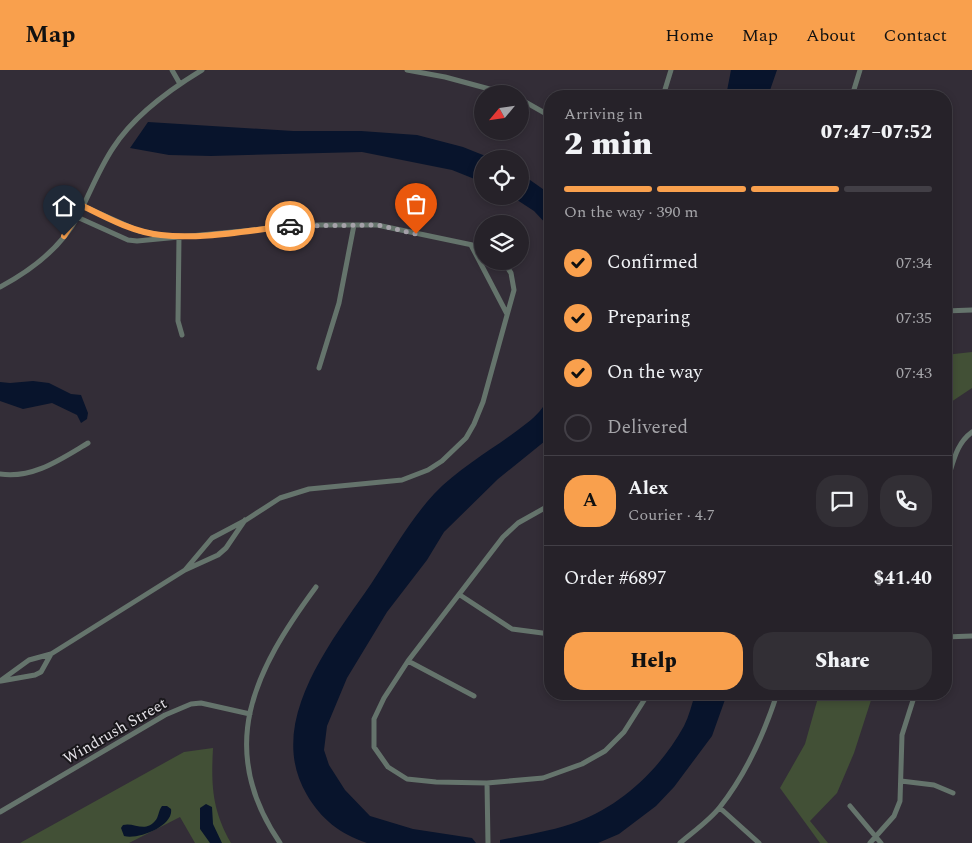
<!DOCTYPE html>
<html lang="en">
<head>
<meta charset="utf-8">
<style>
	body { margin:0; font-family:Spectral,serif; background:#322f35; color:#f1f3f6; height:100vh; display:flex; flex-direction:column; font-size:19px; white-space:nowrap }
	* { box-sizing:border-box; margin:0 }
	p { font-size:16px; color:#a4a4a8 }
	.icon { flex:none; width:28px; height:28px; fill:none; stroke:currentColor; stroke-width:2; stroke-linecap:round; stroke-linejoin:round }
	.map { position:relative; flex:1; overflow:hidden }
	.details { position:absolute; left:544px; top:20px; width:408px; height:610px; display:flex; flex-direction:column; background:#262229; border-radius:20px; box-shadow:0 2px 8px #0003,0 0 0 1px #423f46 }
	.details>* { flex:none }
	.needle { width:32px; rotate:241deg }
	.tools { position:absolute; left:474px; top:15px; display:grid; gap:10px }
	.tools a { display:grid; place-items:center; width:55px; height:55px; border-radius:50%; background:#262229; box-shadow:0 2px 8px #0003,0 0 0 1px #423f46; font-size:25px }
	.pin { position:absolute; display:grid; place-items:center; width:42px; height:42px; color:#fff; margin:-51px -21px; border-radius:50% 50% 50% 0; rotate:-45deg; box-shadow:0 0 5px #0007 }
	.pin .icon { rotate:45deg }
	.courier { position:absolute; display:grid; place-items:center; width:50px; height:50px; margin:-25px; border:4px solid #f9a04d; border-radius:50%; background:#fff; color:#222; box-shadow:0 1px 6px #0007 }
	.head em { font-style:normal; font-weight:800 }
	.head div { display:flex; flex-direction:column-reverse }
	.head { display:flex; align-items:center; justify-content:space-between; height:85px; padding:0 20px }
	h1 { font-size:32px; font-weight:800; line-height:38px }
	.bar { display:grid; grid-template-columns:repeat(4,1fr); gap:8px 5px; align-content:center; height:60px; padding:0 20px }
	.bar i { height:6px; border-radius:4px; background:#423f46 }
	.bar .current { background:#f9a04d }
	.bar p { grid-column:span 4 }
	.line { display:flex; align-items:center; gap:12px; padding:0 20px; border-top:1px solid #423f46 }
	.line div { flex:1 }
	.round { display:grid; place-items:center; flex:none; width:52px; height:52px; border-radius:20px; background:#322f35 }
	ol { padding:0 20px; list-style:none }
	li { display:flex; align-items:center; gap:15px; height:55px }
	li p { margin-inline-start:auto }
	li .icon { padding:5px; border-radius:50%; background:#f9a04d; color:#111; stroke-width:4 }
	li:last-child { color:#a4a4a8 }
	li i { width:28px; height:28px; border:2px solid #423f46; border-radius:50% }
	.cta { display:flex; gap:10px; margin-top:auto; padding:10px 20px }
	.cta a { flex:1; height:58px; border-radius:20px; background:#f9a04d; color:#111; font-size:20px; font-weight:800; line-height:58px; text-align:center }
	.cta a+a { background:#322f35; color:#f1f3f6 }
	header { display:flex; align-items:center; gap:30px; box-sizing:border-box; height:70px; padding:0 25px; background:#f9a04d; color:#111 }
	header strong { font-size:24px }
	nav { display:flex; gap:28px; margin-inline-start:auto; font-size:18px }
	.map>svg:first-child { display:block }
	.green { fill:#425036 }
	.water { fill:#08142c }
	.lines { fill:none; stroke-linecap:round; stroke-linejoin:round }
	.minor { stroke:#65746c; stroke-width:5 }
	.done { stroke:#a5a1a9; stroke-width:5; stroke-dasharray:0 9 }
	.route { stroke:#f9a04d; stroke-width:6 }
	.labels { text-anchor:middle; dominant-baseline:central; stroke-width:4; stroke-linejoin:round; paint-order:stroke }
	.street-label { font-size:16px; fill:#e3e0e6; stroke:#19171b }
</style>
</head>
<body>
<header>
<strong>Map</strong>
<nav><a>Home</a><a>Map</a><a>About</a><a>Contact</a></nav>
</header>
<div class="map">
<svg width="972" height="773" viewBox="0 0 972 773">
	<rect width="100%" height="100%" fill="#332d37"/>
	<path class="green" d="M 972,282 L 972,318 L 945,336 L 945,285 Z
		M 819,624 L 873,624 L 854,683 L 837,723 L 810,751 L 828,773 L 820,773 L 780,718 L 805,674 Z
		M 213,678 C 211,715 212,740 231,773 L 195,773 L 180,747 L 129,773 L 20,773 L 184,682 Z"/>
	<path class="water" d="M 731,0 L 777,0 L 768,26 L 726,26 Z
		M 148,52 L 293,61 L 361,61 L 417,65 L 463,77 L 493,89 L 482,89 L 482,112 L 452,100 L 362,82 L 211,86 L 169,85 L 130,78 Z
		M 520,103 L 550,124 L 550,158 L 534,141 L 511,126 L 520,126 Z
		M 33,311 L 49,313 L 71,324 L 81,325 L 88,343 L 87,349 L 81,353 L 77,345 L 52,333 L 23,339 L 0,331 L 0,312 L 10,313 Z
		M 550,328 L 550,367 L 498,409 L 444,462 L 427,490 L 387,542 L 347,608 L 327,656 L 324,680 L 329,695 L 345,720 L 370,746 L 413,759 L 472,768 L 476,773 L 367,773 C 340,764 321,749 307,725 C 264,653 332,571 371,514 C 391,484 410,450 434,424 C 462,395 496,378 527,353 C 536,347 543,337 550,328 Z
		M 695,624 L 727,624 L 712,666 L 674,717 L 656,736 L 619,764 L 598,773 L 500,773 L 500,770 C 524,765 547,762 571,754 C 619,738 659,701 684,656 C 689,646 692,634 695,624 Z
		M 206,734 L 212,737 L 213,754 L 222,773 L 210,773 L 200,759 L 200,738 Z
		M 162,736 L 167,736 L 171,739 C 174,756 138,770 124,766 L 121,758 L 123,755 C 134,752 145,763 155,751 C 159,747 158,741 162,736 Z"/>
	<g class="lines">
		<path class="minor" d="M 172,0 L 180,14
			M 407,0 L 445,7 L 508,24
			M 663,26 L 671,0
			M 852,26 L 860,0
			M 520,29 L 550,46
			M 83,136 L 139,161 L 166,166
			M 77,147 L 128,170 L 137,171 L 305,155 L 377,155 L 482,177
			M 179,166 L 178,251 L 182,265
			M 471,175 L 507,244
			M 0,217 C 32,200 61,178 78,146 C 90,123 99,99 113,78 C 134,45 169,20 202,0
			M 945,241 L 972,240
			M 319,298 L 339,233 L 354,155
			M 0,404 C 33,409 61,389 88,373
			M 945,416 C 953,397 954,375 972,362
			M 550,435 L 518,453 L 503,467 L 408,591 L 384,628 L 374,649 L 374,677 L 388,697 L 407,709 L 436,712 L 487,713 L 543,708 L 582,694 L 605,681 L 624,662 L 648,624
			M 185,500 L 212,468 L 246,450 L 280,428 L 309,419 L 402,410 L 428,400 L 442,391 L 466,368 L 474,354 L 483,332 L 514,220 L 511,203 L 503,191
			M 460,525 L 512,559 L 550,564
			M 945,567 L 972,566
			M 408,591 L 474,626
			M 0,611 L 29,590 L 51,584 L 185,500 L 218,485 L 226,478 L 245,450
			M 1,611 L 35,605 L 41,602 L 51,584
			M 901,711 L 934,715 L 953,723
			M 487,713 L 488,773
			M 850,736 L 881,773
			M 720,738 L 759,773
			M 0,742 L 165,645 L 191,634 L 201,633 L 250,644
			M 280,773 C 215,678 254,601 316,517
			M 680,773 C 693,762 710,750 720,737 C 746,704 764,664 777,624
			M 870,773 L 894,746 L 900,731 L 902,665 L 915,624"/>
	</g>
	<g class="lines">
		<path class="done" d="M 290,156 L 378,155 L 416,164"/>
		<path class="route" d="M 64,166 L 83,136 C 107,148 133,162 161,165 C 200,170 250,160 290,156"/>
	</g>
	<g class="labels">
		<g class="street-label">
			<text transform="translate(115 661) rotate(-30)">Windrush Street</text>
		</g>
	</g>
</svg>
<div class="tools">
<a><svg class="needle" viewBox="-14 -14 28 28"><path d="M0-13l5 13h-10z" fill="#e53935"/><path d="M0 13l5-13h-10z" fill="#a4a4a8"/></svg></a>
<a><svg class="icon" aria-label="locate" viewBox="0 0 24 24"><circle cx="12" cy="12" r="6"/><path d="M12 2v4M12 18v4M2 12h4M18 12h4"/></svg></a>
<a><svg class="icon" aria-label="layers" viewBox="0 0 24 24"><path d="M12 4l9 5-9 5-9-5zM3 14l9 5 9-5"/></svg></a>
</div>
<div class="pin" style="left:416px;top:164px;background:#ea580c"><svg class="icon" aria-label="bag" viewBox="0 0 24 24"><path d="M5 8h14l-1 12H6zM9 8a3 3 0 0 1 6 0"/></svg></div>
<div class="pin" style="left:64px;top:166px;background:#1f2937"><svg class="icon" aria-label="home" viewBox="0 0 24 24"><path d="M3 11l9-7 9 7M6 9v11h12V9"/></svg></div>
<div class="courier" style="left:290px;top:156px"><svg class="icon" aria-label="car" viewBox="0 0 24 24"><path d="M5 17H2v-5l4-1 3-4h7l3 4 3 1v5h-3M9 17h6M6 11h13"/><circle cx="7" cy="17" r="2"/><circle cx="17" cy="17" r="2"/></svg></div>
<section class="details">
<div class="head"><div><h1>2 min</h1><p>Arriving in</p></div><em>07:47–07:52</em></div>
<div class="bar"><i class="current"></i><i class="current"></i><i class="current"></i><i></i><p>On the way · 390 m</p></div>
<ol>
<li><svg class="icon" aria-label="check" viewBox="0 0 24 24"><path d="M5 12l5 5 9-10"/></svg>Confirmed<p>07:34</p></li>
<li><svg class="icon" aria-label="check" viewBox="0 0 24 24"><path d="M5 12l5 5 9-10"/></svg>Preparing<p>07:35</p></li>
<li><svg class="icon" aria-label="check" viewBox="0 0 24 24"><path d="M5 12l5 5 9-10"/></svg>On the way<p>07:43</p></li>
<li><i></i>Delivered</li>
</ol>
<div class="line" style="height:90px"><b class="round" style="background:#f9a04d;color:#111">A</b><div><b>Alex</b><p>Courier · 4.7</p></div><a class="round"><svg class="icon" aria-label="chat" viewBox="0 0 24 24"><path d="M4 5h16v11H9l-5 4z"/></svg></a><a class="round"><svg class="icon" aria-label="phone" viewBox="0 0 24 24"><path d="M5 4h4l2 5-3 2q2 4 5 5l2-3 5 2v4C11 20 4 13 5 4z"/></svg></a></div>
<div class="line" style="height:65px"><div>Order #6897</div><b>$41.40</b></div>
<div class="cta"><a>Help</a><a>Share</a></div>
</section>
</div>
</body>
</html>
